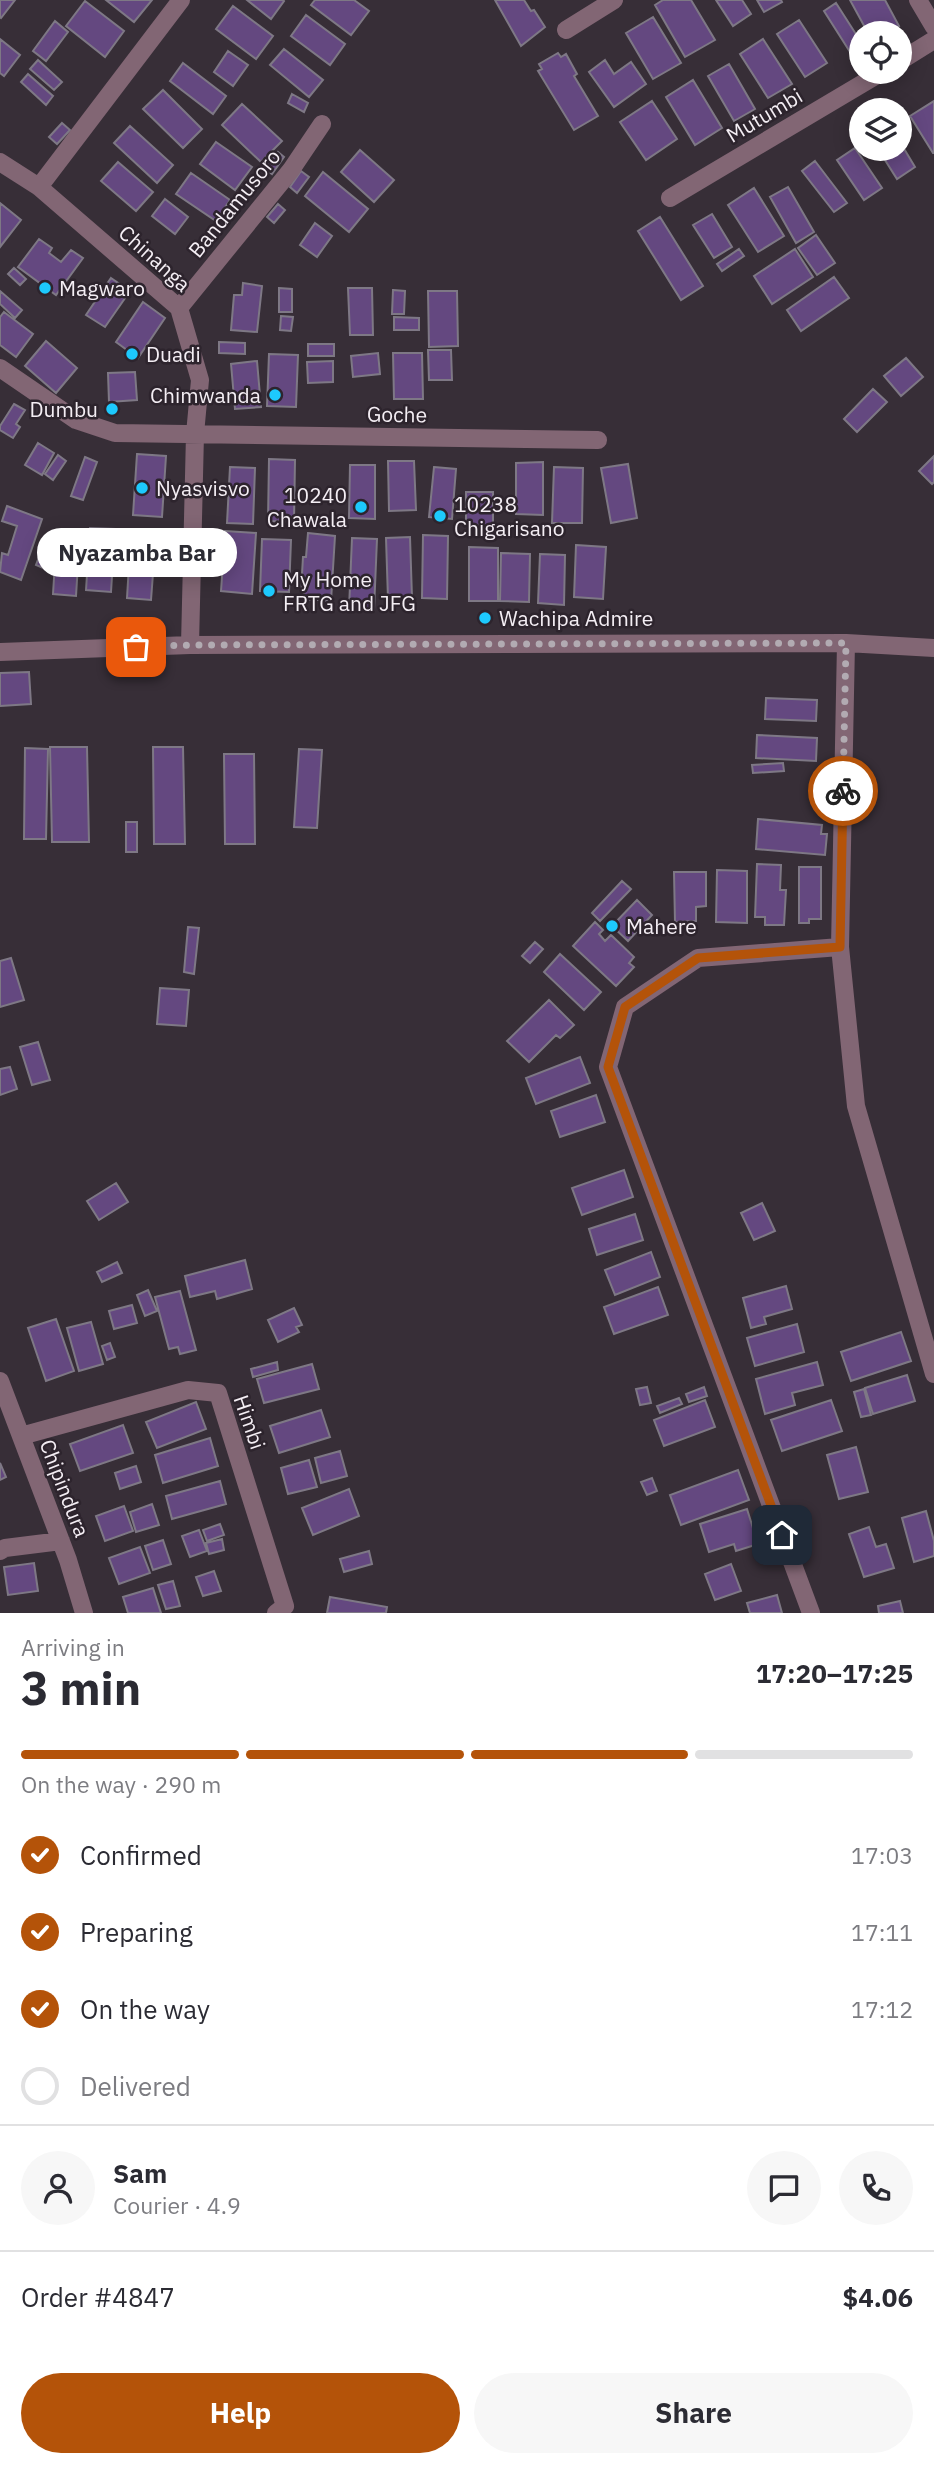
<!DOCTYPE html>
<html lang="en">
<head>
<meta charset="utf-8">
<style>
	body { margin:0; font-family:"IBM Plex Sans",sans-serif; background:#f7f7f7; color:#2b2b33; height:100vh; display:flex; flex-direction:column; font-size:26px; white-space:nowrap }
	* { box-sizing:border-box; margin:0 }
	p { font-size:23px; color:#7c7c81 }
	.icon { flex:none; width:38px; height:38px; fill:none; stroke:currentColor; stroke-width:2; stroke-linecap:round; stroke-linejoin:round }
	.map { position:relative; height:1613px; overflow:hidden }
	.side { display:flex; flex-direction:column; background:#fff; flex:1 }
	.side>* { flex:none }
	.controls { position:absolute; left:849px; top:21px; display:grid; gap:14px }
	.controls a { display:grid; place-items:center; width:63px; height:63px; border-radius:50%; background:#fff; box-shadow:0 4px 18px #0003; font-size:35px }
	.pin { position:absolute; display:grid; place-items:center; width:60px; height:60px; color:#fff; margin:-30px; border-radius:14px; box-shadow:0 4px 10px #0006 }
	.courier { position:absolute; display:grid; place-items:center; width:70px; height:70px; margin:-35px; border:5px solid #b45309; border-radius:50%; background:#fff; color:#222; box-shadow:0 2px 9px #0007 }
	.bubble { position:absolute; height:49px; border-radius:24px; background:#fff; box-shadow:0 4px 18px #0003; font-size:23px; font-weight:800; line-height:49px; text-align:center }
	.overview em { font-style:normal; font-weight:800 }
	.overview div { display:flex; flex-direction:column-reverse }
	.overview { display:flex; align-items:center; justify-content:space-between; height:119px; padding:0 21px }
	h1 { font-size:46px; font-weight:800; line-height:52px }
	.bar { display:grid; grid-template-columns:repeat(4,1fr); gap:10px 7px; align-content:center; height:84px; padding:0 21px }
	.bar i { height:9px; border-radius:5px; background:#e1e1e2 }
	.bar .selected { background:#b45309 }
	.bar p { grid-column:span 4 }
	.line { display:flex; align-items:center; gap:18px; padding:0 21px; border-top:2px solid #e1e1e2 }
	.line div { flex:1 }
	.round { display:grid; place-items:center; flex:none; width:74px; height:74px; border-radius:37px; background:#f7f7f7 }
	ol { padding:0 21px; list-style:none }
	li { display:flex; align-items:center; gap:21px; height:77px }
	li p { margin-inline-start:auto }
	li .icon { padding:7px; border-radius:50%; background:#b45309; color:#fff; stroke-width:4 }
	li:last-child { color:#7c7c81 }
	li i { width:38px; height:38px; border:4px solid #e1e1e2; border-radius:50% }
	.primary-button { display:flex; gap:14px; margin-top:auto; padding:14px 21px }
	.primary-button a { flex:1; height:80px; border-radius:42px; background:#b45309; color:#fff; font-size:28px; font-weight:800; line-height:80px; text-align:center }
	.primary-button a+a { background:#f7f7f7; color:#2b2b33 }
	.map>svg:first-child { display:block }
	.building { fill:#644880; stroke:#7e7885; stroke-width:2 }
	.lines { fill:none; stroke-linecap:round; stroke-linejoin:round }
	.minor { stroke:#826674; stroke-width:18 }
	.done { stroke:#b2abb2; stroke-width:7; stroke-dasharray:0 12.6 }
	.route { stroke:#b45309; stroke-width:9 }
	.poi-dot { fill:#1dc9fd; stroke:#2d242d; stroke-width:2.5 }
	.labels { text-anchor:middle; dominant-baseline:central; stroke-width:5; stroke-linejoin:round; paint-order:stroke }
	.street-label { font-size:21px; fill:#f4eef4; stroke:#2d242d }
	.poi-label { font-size:21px; fill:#f4eef4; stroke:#2d242d; text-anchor:start }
</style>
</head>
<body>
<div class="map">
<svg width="934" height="1613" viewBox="0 0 934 1613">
	<rect width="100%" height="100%" fill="#372e37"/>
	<path class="building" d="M 0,0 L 15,0 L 1,18 L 0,17 Z
		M 106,0 L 152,0 L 134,22 Z
		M 247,0 L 283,0 L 284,1 L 271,19 Z
		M 315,0 L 354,0 L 369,11 L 351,35 L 311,5 Z
		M 495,0 L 524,0 L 531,11 L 534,10 L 545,27 L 521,46 Z
		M 663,0 L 691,0 L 715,40 L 685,57 L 655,5 Z
		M 716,0 L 742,0 L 751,14 L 733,26 Z
		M 757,0 L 781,0 L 782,2 L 764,12 Z
		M 850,0 L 885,0 L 899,26 L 886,33 L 868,33 Z
		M 85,1 L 124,31 L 105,57 L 66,26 Z
		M 836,3 L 861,42 L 861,46 L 850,52 L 824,11 Z
		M 233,6 L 273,36 L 256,59 L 216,29 Z
		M 306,15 L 345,44 L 330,65 L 291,36 Z
		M 653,17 L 681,63 L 653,79 L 626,33 Z
		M 799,20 L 827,63 L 805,77 L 777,34 Z
		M 55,21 L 68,32 L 46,61 L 33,51 Z
		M 0,39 L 20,55 L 4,76 L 0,73 Z
		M 763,39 L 792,84 L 768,98 L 740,54 Z
		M 284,49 L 323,80 L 309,97 L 270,65 Z
		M 228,51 L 248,65 L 233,86 L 214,72 Z
		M 558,53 L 561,57 L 566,54 L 577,74 L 574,76 L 598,116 L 574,130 L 538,71 L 542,69 L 539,64 Z
		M 38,60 L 62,82 L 54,90 L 30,69 Z
		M 605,60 L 614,74 L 631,62 L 646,84 L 614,107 L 589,72 Z
		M 183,63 L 226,96 L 213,114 L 170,81 Z
		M 729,64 L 755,109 L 734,121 L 708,76 Z
		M 28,74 L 53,96 L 46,105 L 21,82 Z
		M 693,80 L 722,128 L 695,145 L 666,97 Z
		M 163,90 L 202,129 L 183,148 L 143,109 Z
		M 292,94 L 308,103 L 304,112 L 288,103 Z
		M 652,101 L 677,139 L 646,160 L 620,122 Z
		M 934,101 L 934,153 L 933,153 L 910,116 Z
		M 242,104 L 282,141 L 261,162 L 222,125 Z
		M 62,123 L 70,130 L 57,144 L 49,137 Z
		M 130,126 L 173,165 L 157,183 L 114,143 Z
		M 216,142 L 252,167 L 235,190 L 200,164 Z
		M 900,142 L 915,167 L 897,179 L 878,149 L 900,149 Z
		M 855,148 L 882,188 L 864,200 L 837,160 Z
		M 360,150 L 394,180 L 374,202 L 341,172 Z
		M 278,152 L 284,157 L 272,174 L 265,169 Z
		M 815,161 L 847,203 L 834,212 L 802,171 Z
		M 118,162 L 153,192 L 136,211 L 101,181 Z
		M 301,171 L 309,177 L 297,193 L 290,187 Z
		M 323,172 L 368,209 L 349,232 L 305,196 Z
		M 191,173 L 230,200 L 216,221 L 176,194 Z
		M 788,187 L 814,232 L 796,243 L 770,197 Z
		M 754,188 L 784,236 L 758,252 L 728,205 Z
		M 165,199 L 188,217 L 175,234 L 152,216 Z
		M 0,203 L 21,220 L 0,247 Z
		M 278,204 L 285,210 L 274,223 L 267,217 Z
		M 712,214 L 732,247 L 714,258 L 693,225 Z
		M 660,217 L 703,286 L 681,300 L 638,231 Z
		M 315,223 L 332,236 L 317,257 L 300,245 Z
		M 816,235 L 835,263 L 817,275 L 798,248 Z
		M 39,239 L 52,248 L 49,253 L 61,262 L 71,250 L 83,258 L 56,295 L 18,267 Z
		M 739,249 L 744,256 L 722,271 L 717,264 Z
		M 795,249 L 813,277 L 772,304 L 754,276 Z
		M 14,268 L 26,279 L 20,285 L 8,274 Z
		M 834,277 L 849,298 L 801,331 L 787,310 Z
		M 111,278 L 130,291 L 105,327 L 86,315 Z
		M 243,283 L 262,286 L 257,332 L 231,330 L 234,295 L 242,295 Z
		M 279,288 L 292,289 L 292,312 L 279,312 Z
		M 348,288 L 372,288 L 373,335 L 350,335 Z
		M 393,290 L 405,291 L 404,314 L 392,314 Z
		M 0,291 L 22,310 L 15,318 L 0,304 Z
		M 428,291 L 457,291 L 458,346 L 429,347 Z
		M 143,302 L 165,318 L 138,358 L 116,342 Z
		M 4,312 L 33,334 L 16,357 L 0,345 L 0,317 Z
		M 281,316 L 293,317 L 291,331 L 280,330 Z
		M 394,317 L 419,318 L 419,330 L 394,330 Z
		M 46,341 L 77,368 L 56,393 L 25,366 Z
		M 219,342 L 245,343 L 245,354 L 219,353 Z
		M 308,344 L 334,344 L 334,356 L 308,356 Z
		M 428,350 L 451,350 L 452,380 L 429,380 Z
		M 378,353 L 380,374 L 353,377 L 351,356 Z
		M 393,353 L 422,353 L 423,399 L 394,399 Z
		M 269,354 L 298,355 L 296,407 L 267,406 Z
		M 906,358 L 923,377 L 901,396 L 884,376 Z
		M 257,361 L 261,407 L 235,409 L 231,364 Z
		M 333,361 L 333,382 L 308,383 L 307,362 Z
		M 135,372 L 137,400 L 109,402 L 108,373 Z
		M 873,389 L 887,402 L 857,432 L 844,419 Z
		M 14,404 L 25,410 L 16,424 L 20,427 L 13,438 L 0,430 L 0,426 Z
		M 38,443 L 54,453 L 42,475 L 25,465 Z
		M 137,454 L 166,456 L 162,517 L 133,515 Z
		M 58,455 L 66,461 L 53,480 L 45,474 Z
		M 934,456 L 934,482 L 932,484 L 919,471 Z
		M 85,457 L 97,462 L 83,500 L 71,496 Z
		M 269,459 L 295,460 L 294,522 L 268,521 Z
		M 388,461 L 414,461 L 416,510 L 389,511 Z
		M 543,462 L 543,515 L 516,514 L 516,463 Z
		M 628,464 L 637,518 L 611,523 L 601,468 Z
		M 350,465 L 375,465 L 375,519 L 349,518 Z
		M 230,467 L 255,468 L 253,524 L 227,523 Z
		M 434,467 L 456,469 L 452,519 L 429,517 Z
		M 554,467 L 583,468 L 582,523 L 552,523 Z
		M 466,492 L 493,492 L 493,525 L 466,525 Z
		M 7,506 L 42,519 L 21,580 L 0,572 L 2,553 L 8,555 L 17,526 L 2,521 Z
		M 90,528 L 115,529 L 111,592 L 86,590 Z
		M 57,531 L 80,532 L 76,596 L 53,594 Z
		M 225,531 L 256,533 L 252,594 L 221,591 L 224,549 L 228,549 L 229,538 L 224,538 Z
		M 131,532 L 156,534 L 151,600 L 127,598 Z
		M 308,533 L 335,536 L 331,601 L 303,599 L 304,591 L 301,591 L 303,557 L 306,557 Z
		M 423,535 L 448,536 L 447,599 L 422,598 Z
		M 410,537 L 412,598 L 388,599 L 386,538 Z
		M 352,538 L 377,539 L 374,610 L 349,609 Z
		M 262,539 L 291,540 L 289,592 L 260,591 Z
		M 576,545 L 606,547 L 603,599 L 574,597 Z
		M 469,547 L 498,548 L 498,601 L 469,601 Z
		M 42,549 L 50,552 L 43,568 L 36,565 Z
		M 501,553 L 530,554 L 529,602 L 500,601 Z
		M 540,554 L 565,555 L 564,605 L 538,603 Z
		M 29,672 L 31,704 L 0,706 L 0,673 Z
		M 766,698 L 817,700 L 816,721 L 765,719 Z
		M 757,735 L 817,738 L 816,761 L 756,758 Z
		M 50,747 L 87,747 L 89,842 L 52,842 Z
		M 153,747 L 183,747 L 185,844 L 154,844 Z
		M 25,748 L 48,749 L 46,839 L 24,839 Z
		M 299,749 L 322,750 L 317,828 L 294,827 Z
		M 224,754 L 254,754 L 255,844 L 225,844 Z
		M 783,763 L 784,771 L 753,773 L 752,765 Z
		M 758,819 L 822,825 L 821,834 L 827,834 L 825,855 L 756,849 Z
		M 126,822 L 137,822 L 137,852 L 126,852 Z
		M 757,864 L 781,865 L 780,890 L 786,890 L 784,925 L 765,925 L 765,917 L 755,917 Z
		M 799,867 L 821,867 L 821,919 L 809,919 L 809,923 L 799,923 Z
		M 717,870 L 747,871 L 747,923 L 716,922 Z
		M 674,872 L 706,872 L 706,906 L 696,907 L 696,921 L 675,922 Z
		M 622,881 L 631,889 L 600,921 L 592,913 Z
		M 637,900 L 652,915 L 628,941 L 612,926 Z
		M 595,922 L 603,930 L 599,934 L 605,941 L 611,935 L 634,957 L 629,963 L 634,967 L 616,986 L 573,946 Z
		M 188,927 L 199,928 L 194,974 L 184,972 Z
		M 535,942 L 543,949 L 530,963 L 522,956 Z
		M 560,954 L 601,992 L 584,1010 L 544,972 Z
		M 11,958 L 24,1000 L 0,1007 L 0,961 Z
		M 160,988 L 189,990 L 186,1026 L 157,1024 Z
		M 549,1000 L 574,1025 L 560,1038 L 556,1035 L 529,1062 L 507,1041 Z
		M 38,1042 L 50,1080 L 32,1085 L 20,1047 Z
		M 580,1057 L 590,1083 L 536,1104 L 526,1078 Z
		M 10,1067 L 17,1089 L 0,1095 L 0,1069 Z
		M 596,1095 L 605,1122 L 560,1137 L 551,1111 Z
		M 624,1170 L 633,1197 L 582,1215 L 572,1188 Z
		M 116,1183 L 128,1202 L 99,1220 L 87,1201 Z
		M 762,1203 L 775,1231 L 754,1240 L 741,1213 Z
		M 635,1214 L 643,1240 L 597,1255 L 589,1229 Z
		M 651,1252 L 660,1277 L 615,1295 L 605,1270 Z
		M 245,1260 L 252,1289 L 217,1299 L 215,1291 L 190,1297 L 185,1276 Z
		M 117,1262 L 122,1273 L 102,1282 L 97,1272 Z
		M 786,1286 L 792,1309 L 764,1317 L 766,1324 L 751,1328 L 743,1298 Z
		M 658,1287 L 668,1315 L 614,1334 L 604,1307 Z
		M 148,1290 L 157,1311 L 145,1316 L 137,1295 Z
		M 180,1291 L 196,1350 L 180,1354 L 178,1347 L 169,1349 L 155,1297 Z
		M 132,1305 L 137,1323 L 114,1329 L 109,1311 Z
		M 294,1308 L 302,1325 L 296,1327 L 299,1332 L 278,1342 L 268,1320 Z
		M 56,1319 L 74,1371 L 46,1381 L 28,1328 Z
		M 91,1322 L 103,1364 L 79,1371 L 67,1328 Z
		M 797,1324 L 804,1352 L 755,1366 L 747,1338 Z
		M 901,1332 L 911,1361 L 851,1381 L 841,1352 Z
		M 110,1343 L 115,1357 L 107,1360 L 102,1346 Z
		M 277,1362 L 278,1370 L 253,1377 L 251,1369 Z
		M 817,1362 L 823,1385 L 792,1393 L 795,1405 L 765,1414 L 756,1379 Z
		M 312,1364 L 319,1389 L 264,1403 L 257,1379 Z
		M 907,1375 L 915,1401 L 873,1414 L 865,1388 Z
		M 647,1387 L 651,1403 L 640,1405 L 636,1389 Z
		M 704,1387 L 707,1396 L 689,1402 L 686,1394 Z
		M 864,1389 L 871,1415 L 861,1417 L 854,1392 Z
		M 679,1398 L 682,1404 L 660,1413 L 657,1406 Z
		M 705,1400 L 715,1427 L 664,1446 L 654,1420 Z
		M 831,1400 L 842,1431 L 782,1451 L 771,1420 Z
		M 196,1402 L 206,1429 L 157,1448 L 146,1422 Z
		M 321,1410 L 330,1437 L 279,1453 L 270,1426 Z
		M 123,1425 L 133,1453 L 80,1471 L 70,1444 Z
		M 210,1438 L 218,1466 L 163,1483 L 155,1455 Z
		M 856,1447 L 868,1492 L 839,1499 L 827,1455 Z
		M 340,1451 L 347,1476 L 321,1483 L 315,1458 Z
		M 309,1460 L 317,1487 L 288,1494 L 281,1468 Z
		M 0,1463 L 6,1477 L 0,1480 Z
		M 136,1466 L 141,1482 L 120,1489 L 115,1473 Z
		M 738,1470 L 749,1500 L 681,1525 L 670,1495 Z
		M 652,1478 L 657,1491 L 647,1495 L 641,1482 Z
		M 220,1481 L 226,1504 L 172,1519 L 166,1496 Z
		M 349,1489 L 359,1516 L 313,1535 L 302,1508 Z
		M 152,1504 L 159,1525 L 136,1532 L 130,1512 Z
		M 124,1506 L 133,1531 L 105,1541 L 96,1516 Z
		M 747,1509 L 758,1544 L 736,1551 L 734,1544 L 709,1552 L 700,1524 Z
		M 926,1511 L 934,1541 L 934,1556 L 914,1562 L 902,1518 Z
		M 220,1524 L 224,1535 L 207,1541 L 203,1530 Z
		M 869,1527 L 876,1547 L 886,1544 L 894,1568 L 864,1577 L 849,1534 Z
		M 199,1530 L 207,1551 L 190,1557 L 182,1536 Z
		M 222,1539 L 224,1550 L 209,1554 L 206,1543 Z
		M 163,1540 L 171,1564 L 153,1570 L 145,1546 Z
		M 140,1547 L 150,1573 L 119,1584 L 109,1558 Z
		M 369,1551 L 372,1564 L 344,1572 L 340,1559 Z
		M 34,1563 L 38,1591 L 8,1595 L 4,1567 Z
		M 731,1564 L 741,1591 L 715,1600 L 705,1574 Z
		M 214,1571 L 221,1591 L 203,1596 L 196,1577 Z
		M 173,1581 L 180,1606 L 166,1609 L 158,1585 Z
		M 153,1588 L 161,1613 L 128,1613 L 123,1597 Z
		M 777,1595 L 782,1613 L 750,1613 L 747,1603 Z
		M 330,1597 L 387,1607 L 386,1613 L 327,1613 Z
		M 900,1601 L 903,1613 L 879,1613 L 878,1606 Z"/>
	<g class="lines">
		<path class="minor" d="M 918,0 L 934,27
			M 566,30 L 614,0
			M 900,61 L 934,40
			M 0,162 L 39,187 L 179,308 L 200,380 L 195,434 L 190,645
			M 39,187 L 181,0
			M 670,198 L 882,72
			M 179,308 L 291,170 L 322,124
			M 0,368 L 76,420 L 115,433 L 598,440
			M 846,643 L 840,947 L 856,1106 L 934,1374
			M 0,652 L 190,645 L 846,643 L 934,648
			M 0,1381 L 68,1560 L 84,1613
			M 21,1436 L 188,1390 L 218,1393 L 285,1606 L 276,1613
			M 0,1551 L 5,1548 L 61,1541
			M 811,1613 L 608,1067 L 625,1007 L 698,958 L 840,947"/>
	</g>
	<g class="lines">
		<path class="done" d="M 136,647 L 190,645 L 846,643 L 843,791"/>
		<path class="route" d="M 782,1535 L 608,1067 L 625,1007 L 698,958 L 840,947 L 843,791"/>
	</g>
	<g class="poi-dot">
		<circle cx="45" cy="288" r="7"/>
		<circle cx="132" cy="354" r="7"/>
		<circle cx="275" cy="395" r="7"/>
		<circle cx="112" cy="409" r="7"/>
		<circle cx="142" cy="488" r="7"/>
		<circle cx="361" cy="507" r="7"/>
		<circle cx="440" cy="516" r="7"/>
		<circle cx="269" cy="591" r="7"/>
		<circle cx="485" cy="618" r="7"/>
		<circle cx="612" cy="926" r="7"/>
	</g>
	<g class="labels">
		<g class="street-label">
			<text transform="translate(764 115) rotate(-31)">Mutumbi</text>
			<text transform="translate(234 203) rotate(-51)">Bandamusoro</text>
			<text transform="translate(155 258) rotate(42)">Chinanga</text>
			<text transform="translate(397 414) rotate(1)">Goche</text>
			<text transform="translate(250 1422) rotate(71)">Himbi</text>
			<text transform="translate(65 1488) rotate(69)">Chipindura</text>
		</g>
		<g class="poi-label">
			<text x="59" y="288">Magwaro</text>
			<text x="146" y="354">Duadi</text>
			<text x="261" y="395" text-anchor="end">Chimwanda</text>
			<text x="98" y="409" text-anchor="end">Dumbu</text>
			<text x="156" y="488">Nyasvisvo</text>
			<text x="347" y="495" text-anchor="end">10240<tspan x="347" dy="24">Chawala</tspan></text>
			<text x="454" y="504">10238<tspan x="454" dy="24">Chigarisano</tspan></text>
			<text x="283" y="579">My Home<tspan x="283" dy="24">FRTG and JFG</tspan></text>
			<text x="499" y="618">Wachipa Admire</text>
			<text x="626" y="926">Mahere</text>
		</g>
	</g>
</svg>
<div class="controls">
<a><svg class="icon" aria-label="locate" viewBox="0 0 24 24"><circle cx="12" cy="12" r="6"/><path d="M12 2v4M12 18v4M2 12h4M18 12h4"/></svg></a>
<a><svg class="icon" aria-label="layers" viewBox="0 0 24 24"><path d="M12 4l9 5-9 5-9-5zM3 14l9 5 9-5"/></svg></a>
</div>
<div class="pin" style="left:136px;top:647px;background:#ea580c"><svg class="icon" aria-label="bag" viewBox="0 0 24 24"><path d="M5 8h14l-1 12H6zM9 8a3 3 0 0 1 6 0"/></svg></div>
<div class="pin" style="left:782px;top:1535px;background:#1f2937"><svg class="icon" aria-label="home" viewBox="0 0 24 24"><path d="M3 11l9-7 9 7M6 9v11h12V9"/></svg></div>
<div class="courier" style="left:843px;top:791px"><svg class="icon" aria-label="bike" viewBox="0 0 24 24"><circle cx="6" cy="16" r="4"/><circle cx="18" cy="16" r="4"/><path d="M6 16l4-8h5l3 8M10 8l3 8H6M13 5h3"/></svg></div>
<div class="bubble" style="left:37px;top:528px;width:200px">Nyazamba Bar</div>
</div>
<section class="side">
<div class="overview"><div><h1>3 min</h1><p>Arriving in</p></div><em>17:20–17:25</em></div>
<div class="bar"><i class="selected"></i><i class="selected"></i><i class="selected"></i><i></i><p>On the way · 290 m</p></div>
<ol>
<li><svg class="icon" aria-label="check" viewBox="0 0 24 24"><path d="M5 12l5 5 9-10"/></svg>Confirmed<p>17:03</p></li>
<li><svg class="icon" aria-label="check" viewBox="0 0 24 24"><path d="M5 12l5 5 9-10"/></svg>Preparing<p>17:11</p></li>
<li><svg class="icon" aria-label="check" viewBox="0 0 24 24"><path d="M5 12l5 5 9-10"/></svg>On the way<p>17:12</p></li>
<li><i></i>Delivered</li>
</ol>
<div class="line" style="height:126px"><a class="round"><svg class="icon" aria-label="person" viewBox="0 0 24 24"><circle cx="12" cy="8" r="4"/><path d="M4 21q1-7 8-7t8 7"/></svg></a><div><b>Sam</b><p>Courier · 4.9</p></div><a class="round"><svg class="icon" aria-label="chat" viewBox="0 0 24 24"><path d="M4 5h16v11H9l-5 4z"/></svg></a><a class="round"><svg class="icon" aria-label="phone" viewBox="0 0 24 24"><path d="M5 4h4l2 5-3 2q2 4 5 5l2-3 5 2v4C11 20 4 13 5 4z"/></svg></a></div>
<div class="line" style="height:91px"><div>Order #4847</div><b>$4.06</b></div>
<div class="primary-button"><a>Help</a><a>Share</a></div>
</section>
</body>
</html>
